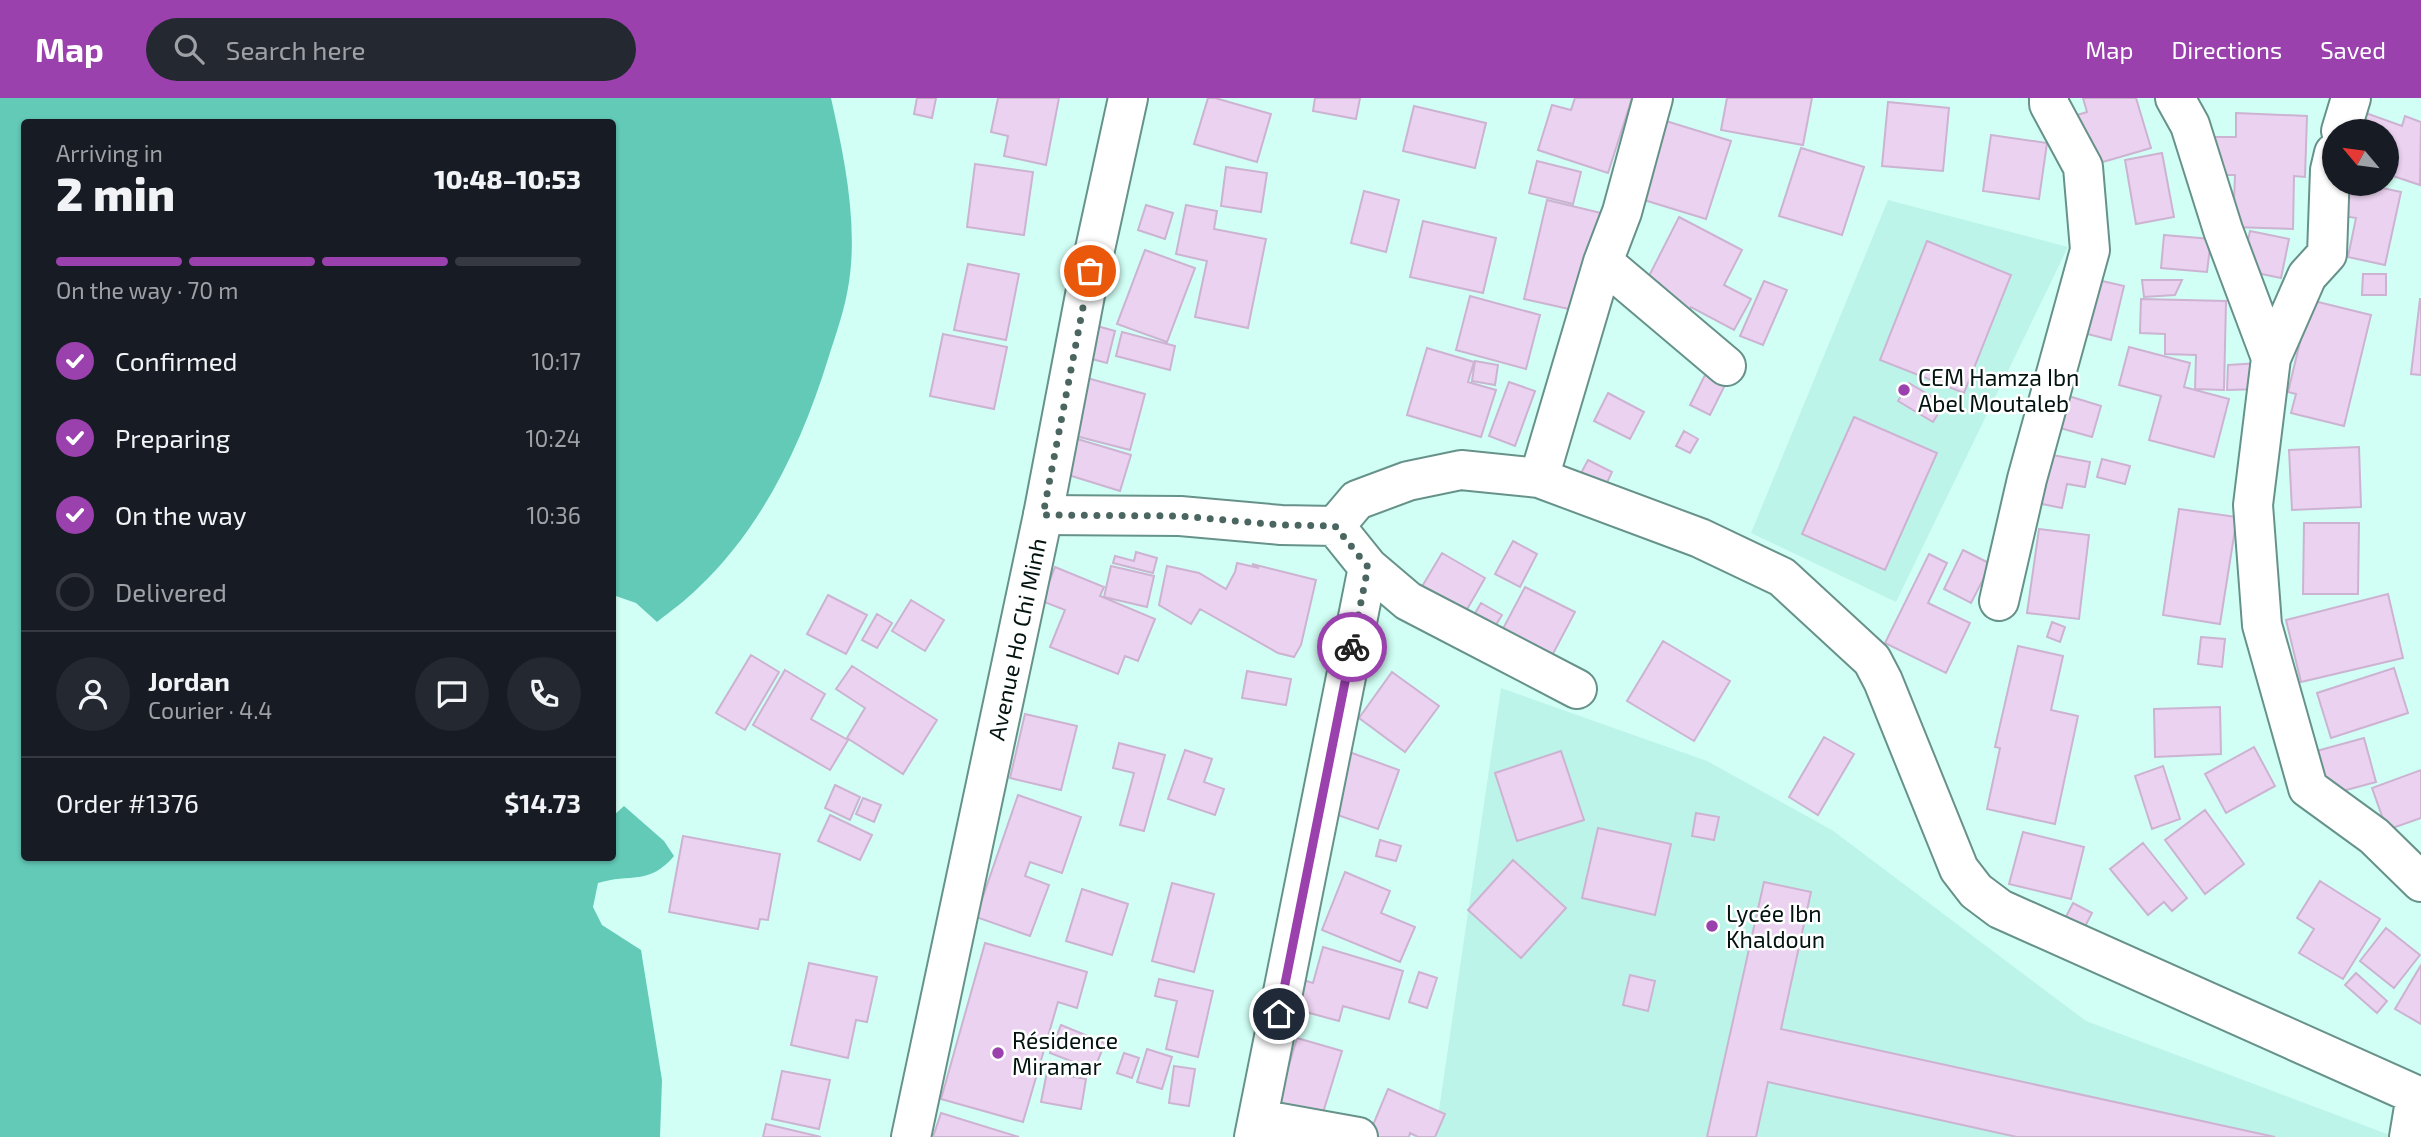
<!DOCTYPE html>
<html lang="en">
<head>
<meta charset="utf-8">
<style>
	body { margin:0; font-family:"Exo 2",sans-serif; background:#242831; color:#f1f3f6; height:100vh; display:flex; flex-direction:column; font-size:26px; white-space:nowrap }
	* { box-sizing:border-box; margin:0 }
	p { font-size:23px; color:#9ea1a6 }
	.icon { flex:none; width:38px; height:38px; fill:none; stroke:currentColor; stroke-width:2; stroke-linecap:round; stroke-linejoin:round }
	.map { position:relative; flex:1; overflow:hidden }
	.panel { position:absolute; left:21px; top:21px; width:595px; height:742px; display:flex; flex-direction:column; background:#171b24; border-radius:7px; box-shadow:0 2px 5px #0004 }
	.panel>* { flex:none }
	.needle { width:46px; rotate:299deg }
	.buttons { position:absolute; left:2322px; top:21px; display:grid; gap:14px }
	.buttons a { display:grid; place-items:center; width:77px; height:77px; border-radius:50%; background:#171b24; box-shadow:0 2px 5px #0004; font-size:35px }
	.pin { position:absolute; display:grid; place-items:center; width:60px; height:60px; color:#fff; margin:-30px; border:4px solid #fff; border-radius:50%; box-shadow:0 2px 7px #0007 }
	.courier { position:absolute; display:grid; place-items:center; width:70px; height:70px; margin:-35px; border:5px solid #9a41ad; border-radius:50%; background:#fff; color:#222; box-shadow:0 2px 9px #0007 }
	.headline em { font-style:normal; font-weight:800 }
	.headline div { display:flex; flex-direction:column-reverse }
	.headline { display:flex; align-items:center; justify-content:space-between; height:119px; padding:0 35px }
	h1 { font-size:46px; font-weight:800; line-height:52px }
	.bar { display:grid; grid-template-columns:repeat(4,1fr); gap:10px 7px; align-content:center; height:84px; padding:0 35px }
	.bar i { height:9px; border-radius:5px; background:#363941 }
	.bar .current { background:#9a41ad }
	.bar p { grid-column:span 4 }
	.line { display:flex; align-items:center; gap:18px; padding:0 35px; border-top:2px solid #363941 }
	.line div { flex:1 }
	.round { display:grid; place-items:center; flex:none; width:74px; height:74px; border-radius:37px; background:#242831 }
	ol { padding:0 35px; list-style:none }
	li { display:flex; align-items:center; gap:21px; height:77px }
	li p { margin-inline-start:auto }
	li .icon { padding:7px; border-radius:50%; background:#9a41ad; color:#fff; stroke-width:4 }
	li:last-child { color:#9ea1a6 }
	li i { width:38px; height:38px; border:4px solid #363941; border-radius:50% }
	header { display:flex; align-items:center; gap:42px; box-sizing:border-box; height:98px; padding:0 35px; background:#9a41ad; color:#fff }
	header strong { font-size:33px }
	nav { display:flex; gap:38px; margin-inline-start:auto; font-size:24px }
	.search { width:490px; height:63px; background:#242831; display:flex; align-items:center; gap:18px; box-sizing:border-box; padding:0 24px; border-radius:38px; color:#9ea1a6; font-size:26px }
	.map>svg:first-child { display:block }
	.built { fill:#bdf4ea }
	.water { fill:#63cab8 }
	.building { fill:#ebd2f0; stroke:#ccb3d1; stroke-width:2 }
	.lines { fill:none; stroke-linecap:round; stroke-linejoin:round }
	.minor-casing { stroke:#67928a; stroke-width:42 }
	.major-casing { stroke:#67928a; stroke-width:42 }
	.minor { stroke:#fff; stroke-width:38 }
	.major { stroke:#fff; stroke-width:38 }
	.done { stroke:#4b6660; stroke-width:7; stroke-dasharray:0 12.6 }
	.route { stroke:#9a41ad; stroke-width:9 }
	.poi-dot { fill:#9a41ad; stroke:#fff; stroke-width:2.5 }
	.labels { text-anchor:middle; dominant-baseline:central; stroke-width:5; stroke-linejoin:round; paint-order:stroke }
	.poi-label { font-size:23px; fill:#031310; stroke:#fff; text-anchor:start }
	.street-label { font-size:23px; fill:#031310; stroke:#fff }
</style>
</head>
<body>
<header>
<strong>Map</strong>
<div class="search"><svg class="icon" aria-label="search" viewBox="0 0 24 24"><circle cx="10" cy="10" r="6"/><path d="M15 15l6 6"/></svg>Search here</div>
<nav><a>Map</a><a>Directions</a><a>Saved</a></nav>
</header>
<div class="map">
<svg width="2421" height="1039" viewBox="0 0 2421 1039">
	<rect width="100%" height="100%" fill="#d1fff5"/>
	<path class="built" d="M 1888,102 L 2068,149 L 1896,504 L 1751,435 Z
		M 1501,590 L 1707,663 L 1832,732 L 2086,923 L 2395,1039 L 1435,1039 Z"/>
	<path class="water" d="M 0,0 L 831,0 C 844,58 858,124 849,184 C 845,211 836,236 828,261 C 802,345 763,429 698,490 C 686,502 671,513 657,524 L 636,505 L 613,497 L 612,24 L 24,24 L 24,760 L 612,760 L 613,718 L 624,708 L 664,743 L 674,758 C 649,788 630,775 598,785 L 593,809 L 602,827 L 641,852 L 662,982 L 660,1039 L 0,1039 Z"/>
	<path class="building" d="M 917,0 L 936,0 L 932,20 L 914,16 Z
		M 998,0 L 1059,0 L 1046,67 L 1004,58 L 1008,38 L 991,34 Z
		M 1208,0 L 1215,0 L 1271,16 L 1257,64 L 1194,46 Z
		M 1315,0 L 1360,0 L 1356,21 L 1313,13 Z
		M 1575,0 L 1632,0 L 1608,75 L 1538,52 L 1552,7 L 1571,12 Z
		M 1727,0 L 1812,0 L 1803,47 L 1721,32 Z
		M 2083,0 L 2136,0 L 2151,50 L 2089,68 L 2074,18 L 2087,14 Z
		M 1888,4 L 1949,10 L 1943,73 L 1882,68 Z
		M 1414,8 L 1486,25 L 1475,70 L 1403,53 Z
		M 2360,13 L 2402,28 L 2405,18 L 2421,24 L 2420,87 L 2387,76 L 2387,33 L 2353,33 Z
		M 2236,15 L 2307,18 L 2305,79 L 2294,78 L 2293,131 L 2233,129 L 2235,77 L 2212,77 L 2213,39 L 2236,39 Z
		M 1656,20 L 1731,43 L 1706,121 L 1631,98 Z
		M 1991,37 L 2047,45 L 2039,101 L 1983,93 Z
		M 1801,50 L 1864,69 L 1842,137 L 1779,118 Z
		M 2162,55 L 2174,119 L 2136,126 L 2125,62 Z
		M 1537,63 L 1581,74 L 1573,106 L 1529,95 Z
		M 975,66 L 1033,74 L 1024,137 L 967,129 Z
		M 1226,69 L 1267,75 L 1261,114 L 1221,108 Z
		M 2345,86 L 2364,86 L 2401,94 L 2385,167 L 2348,159 L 2356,120 L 2338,117 Z
		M 1364,93 L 1399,102 L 1386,154 L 1351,145 Z
		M 1547,102 L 1601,115 L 1578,213 L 1524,201 Z
		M 1146,107 L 1173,115 L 1165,141 L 1138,132 Z
		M 1186,107 L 1217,113 L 1214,131 L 1266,141 L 1248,230 L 1195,219 L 1207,163 L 1176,156 Z
		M 1679,119 L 1742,152 L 1724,187 L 1751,201 L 1734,232 L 1691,209 L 1680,231 L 1645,213 L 1659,185 L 1648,180 Z
		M 1423,123 L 1496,140 L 1483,195 L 1410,179 Z
		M 2250,133 L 2289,141 L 2281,180 L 2242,172 Z
		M 2164,137 L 2211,141 L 2207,174 L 2161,170 Z
		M 1927,143 L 2011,177 L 1964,295 L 1880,262 Z
		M 1145,152 L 1195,170 L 1167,244 L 1117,226 Z
		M 968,166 L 1019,176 L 1006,242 L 954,232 Z
		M 2363,176 L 2386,176 L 2386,197 L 2362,197 Z
		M 2089,180 L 2124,188 L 2111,242 L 2076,233 Z
		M 2142,182 L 2182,182 L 2175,197 L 2144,199 Z
		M 1764,183 L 1787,192 L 1763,247 L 1740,238 Z
		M 1470,198 L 1540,217 L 1526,271 L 1456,252 Z
		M 2141,201 L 2226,203 L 2224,292 L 2195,291 L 2196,257 L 2165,256 L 2165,236 L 2140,235 Z
		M 2420,201 L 2421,201 L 2421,277 L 2411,276 Z
		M 2310,202 L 2371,217 L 2344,328 L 2291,315 L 2296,296 L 2288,294 Z
		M 1097,228 L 1115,233 L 1107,265 L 1088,260 Z
		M 1122,234 L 1175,248 L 1170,272 L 1116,258 Z
		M 943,236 L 1007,249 L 994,311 L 930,298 Z
		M 2129,249 L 2190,265 L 2184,289 L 2229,301 L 2214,359 L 2149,342 L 2161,298 L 2119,287 Z
		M 1427,250 L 1474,264 L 1468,284 L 1496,292 L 1481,339 L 1407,317 Z
		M 1475,263 L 1498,267 L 1495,287 L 1472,283 Z
		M 2260,265 L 2262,291 L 2227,292 L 2228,267 Z
		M 1705,277 L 1725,287 L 1710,317 L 1690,307 Z
		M 1087,280 L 1145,296 L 1130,352 L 1072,337 Z
		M 1509,284 L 1535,293 L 1515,348 L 1489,338 Z
		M 1909,285 L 1944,306 L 1933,324 L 1898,303 Z
		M 1608,295 L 1644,314 L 1630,341 L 1594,323 Z
		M 2062,296 L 2101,308 L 2092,339 L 2053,328 Z
		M 1854,319 L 1937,355 L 1885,472 L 1802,436 Z
		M 1684,333 L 1698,341 L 1690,355 L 1676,348 Z
		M 1074,340 L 1131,357 L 1120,393 L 1062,375 Z
		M 2359,349 L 2361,409 L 2292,412 L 2289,352 Z
		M 2042,355 L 2090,364 L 2085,389 L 2067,386 L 2062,410 L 2032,404 Z
		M 2102,361 L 2130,368 L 2125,386 L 2097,379 Z
		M 1588,362 L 1612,374 L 1605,389 L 1580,377 Z
		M 2179,411 L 2237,419 L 2220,526 L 2163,517 Z
		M 2304,425 L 2359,425 L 2358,496 L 2303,496 Z
		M 2039,431 L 2089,437 L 2079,521 L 2027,515 Z
		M 1513,443 L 1537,456 L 1520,489 L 1495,476 Z
		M 1963,452 L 1991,466 L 1971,505 L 1944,491 Z
		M 1136,454 L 1157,460 L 1153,475 L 1113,465 L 1115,458 L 1134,463 Z
		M 1442,455 L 1485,480 L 1458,527 L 1414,502 Z
		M 1929,456 L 1947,465 L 1928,505 L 1970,525 L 1946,575 L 1885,545 Z
		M 1237,465 L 1259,470 L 1252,466 L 1316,482 L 1301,547 L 1294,559 L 1278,555 L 1200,511 L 1191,526 L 1159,507 L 1167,468 L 1199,475 L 1226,491 L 1235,474 Z
		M 1111,468 L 1154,478 L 1147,509 L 1104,499 Z
		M 1055,469 L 1104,489 L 1100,498 L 1155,521 L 1138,563 L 1125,558 L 1118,576 L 1050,549 L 1065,512 L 1042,503 Z
		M 1525,489 L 1575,514 L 1547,567 L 1497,542 Z
		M 2388,496 L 2403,560 L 2301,584 L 2286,522 Z
		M 828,497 L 867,517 L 846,556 L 807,536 Z
		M 911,502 L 944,522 L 925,553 L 892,533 Z
		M 1481,505 L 1502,517 L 1481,551 L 1461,539 Z
		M 877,516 L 892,525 L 877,550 L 862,542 Z
		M 2052,524 L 2065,529 L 2060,544 L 2047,539 Z
		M 2201,539 L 2225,541 L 2222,569 L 2198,566 Z
		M 1663,543 L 1730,583 L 1694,643 L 1627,603 Z
		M 2018,548 L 2063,558 L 2051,612 L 2078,618 L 2055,726 L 1987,711 L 2000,650 L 1995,649 Z
		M 751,557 L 779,574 L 745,632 L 716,615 Z
		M 852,568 L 937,622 L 903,676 L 847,640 L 865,610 L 836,591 Z
		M 2394,570 L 2408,615 L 2331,640 L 2317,595 Z
		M 785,572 L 825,596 L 811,621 L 848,642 L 830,672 L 753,627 Z
		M 1247,573 L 1291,581 L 1286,607 L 1242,600 Z
		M 1392,574 L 1439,608 L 1405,654 L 1359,620 Z
		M 2220,609 L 2221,656 L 2155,659 L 2154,611 Z
		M 1025,616 L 1077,628 L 1061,692 L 1010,680 Z
		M 1824,639 L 1854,656 L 1818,717 L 1789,699 Z
		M 2364,640 L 2376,684 L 2324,698 L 2313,654 Z
		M 1119,645 L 1165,657 L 1144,733 L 1120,727 L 1134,675 L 1113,670 Z
		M 2254,649 L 2275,688 L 2226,715 L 2205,676 Z
		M 1341,651 L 1399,672 L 1378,731 L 1320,711 Z
		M 1185,652 L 1212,661 L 1204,684 L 1224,691 L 1215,717 L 1168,701 Z
		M 1561,653 L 1584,722 L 1517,743 L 1495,675 Z
		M 2163,668 L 2180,721 L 2152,731 L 2135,678 Z
		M 2421,672 L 2421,720 L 2387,732 L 2372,690 Z
		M 835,687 L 860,699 L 850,722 L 825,710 Z
		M 1018,697 L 1081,719 L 1062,775 L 1030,764 L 1025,778 L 1049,787 L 1030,838 L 976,819 Z
		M 863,700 L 881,707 L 874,724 L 856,716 Z
		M 2205,712 L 2244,766 L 2205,796 L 2165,742 Z
		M 1696,715 L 1719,719 L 1714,742 L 1692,738 Z
		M 830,717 L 872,737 L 860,762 L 818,743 Z
		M 1598,730 L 1671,746 L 1655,817 L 1582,800 Z
		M 2023,734 L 2084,749 L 2071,801 L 2009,786 Z
		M 683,738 L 780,756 L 768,822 L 760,821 L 758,831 L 669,814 Z
		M 1380,742 L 1401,748 L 1396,763 L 1376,758 Z
		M 2143,745 L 2187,800 L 2172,813 L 2164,804 L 2148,817 L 2110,771 Z
		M 1513,762 L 1566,810 L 1521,860 L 1468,812 Z
		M 1345,774 L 1390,793 L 1381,815 L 1415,829 L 1400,864 L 1322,832 Z
		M 2320,783 L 2380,821 L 2343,881 L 2299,855 L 2314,831 L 2297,820 Z
		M 1764,784 L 1811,794 L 1781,931 L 2275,1039 L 2017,1039 L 1768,984 L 1756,1039 L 1707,1039 Z
		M 1172,785 L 1214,796 L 1194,874 L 1152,863 Z
		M 1082,791 L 1128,806 L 1112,857 L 1066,843 Z
		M 2073,805 L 2092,815 L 2076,846 L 2057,836 Z
		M 2386,830 L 2420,857 L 2394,890 L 2360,863 Z
		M 985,845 L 1087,874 L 1077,910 L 1058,904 L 1023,1024 L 941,1001 Z
		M 1323,849 L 1403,873 L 1389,921 L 1343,908 L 1339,923 L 1291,910 L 1300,881 L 1313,885 Z
		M 809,865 L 877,879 L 867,924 L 856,922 L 848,960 L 791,947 Z
		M 2421,867 L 2421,926 L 2395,911 Z
		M 1419,874 L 1437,880 L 1427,910 L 1409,904 Z
		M 2356,875 L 2387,903 L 2377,915 L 2345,887 Z
		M 1630,877 L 1655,883 L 1648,913 L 1623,907 Z
		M 1159,881 L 1213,893 L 1198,959 L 1166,951 L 1177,903 L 1155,898 Z
		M 1061,927 L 1105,945 L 1094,972 L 1050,955 Z
		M 1297,940 L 1342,953 L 1322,1018 L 1278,1005 Z
		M 1147,951 L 1172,959 L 1162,991 L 1137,984 Z
		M 1124,955 L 1139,960 L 1132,980 L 1117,975 Z
		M 1174,968 L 1195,971 L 1189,1008 L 1169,1005 Z
		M 782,973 L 830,982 L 819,1031 L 772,1021 Z
		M 1047,974 L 1086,981 L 1081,1011 L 1041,1004 Z
		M 1388,991 L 1445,1016 L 1435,1039 L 1418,1039 L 1410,1035 L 1409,1039 L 1368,1039 Z
		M 941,1015 L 1019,1039 L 933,1039 Z
		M 766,1026 L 821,1039 L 763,1039 Z"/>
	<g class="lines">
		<g class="minor-casing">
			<path id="minor" d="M 2175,0 L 2190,27 L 2223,132 L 2271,260 L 2253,407 L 2262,527 L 2308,690 L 2374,738 L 2421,784
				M 2341,33 L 2351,0
				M 1603,164 L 1726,268
				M 2271,260 L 2307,178 L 2327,156 L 2330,72 L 2334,55
				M 1539,380 L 1700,440 L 1782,479 L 1872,562 L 1883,583 L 1959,771 L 1976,793 L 2000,811 L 2416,997
				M 1043,417 L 1180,418 L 1281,427 L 1335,428 L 1368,469 L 1408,503 L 1577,591
				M 1335,428 L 1357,402 L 1408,383 L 1461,372 L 1539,380 L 1603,164 L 1622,114 L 1653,0
				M 1999,503 L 2027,381 L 2090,152 L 2083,69 L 2049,6 L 2049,0
				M 1258,1021 L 1358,1039
				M 1254,1039 L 1368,469
				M 2409,1039 L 2416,997 L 2421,998"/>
		</g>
		<g class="major-casing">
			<g id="major">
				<path id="s1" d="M 911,1039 L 1043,417 L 1085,197 L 1128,0"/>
			</g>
		</g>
		<use href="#minor" class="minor"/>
		<use href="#major" class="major"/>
	</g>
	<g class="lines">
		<path class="done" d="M 1090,173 L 1043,417 L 1180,418 L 1281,427 L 1335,428 L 1368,469 L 1352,549"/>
		<path class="route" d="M 1279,916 L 1352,549"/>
	</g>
	<g class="poi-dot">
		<circle cx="1904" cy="292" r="7"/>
		<circle cx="1712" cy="828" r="7"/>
		<circle cx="998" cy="955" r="7"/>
	</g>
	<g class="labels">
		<g class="poi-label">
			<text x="1918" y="279">CEM Hamza Ibn<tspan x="1918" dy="26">Abel Moutaleb</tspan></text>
			<text x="1726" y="815">Lycée Ibn<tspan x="1726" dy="26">Khaldoun</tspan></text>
			<text x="1012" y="942">Résidence<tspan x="1012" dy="26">Miramar</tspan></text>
		</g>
		<g class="street-label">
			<text stroke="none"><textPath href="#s1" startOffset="509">Avenue Ho Chi Minh</textPath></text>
		</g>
	</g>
</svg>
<div class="buttons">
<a><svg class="needle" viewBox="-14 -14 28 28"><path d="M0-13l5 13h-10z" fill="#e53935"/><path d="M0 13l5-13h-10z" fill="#9ea1a6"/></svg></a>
</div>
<div class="pin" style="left:1090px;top:173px;background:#ea580c"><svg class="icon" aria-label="bag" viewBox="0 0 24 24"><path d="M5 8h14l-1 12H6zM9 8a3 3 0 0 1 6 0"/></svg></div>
<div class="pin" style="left:1279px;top:916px;background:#1f2937"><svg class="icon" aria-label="home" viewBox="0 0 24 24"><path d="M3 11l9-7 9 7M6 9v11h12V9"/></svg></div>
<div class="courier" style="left:1352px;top:549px"><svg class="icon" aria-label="bike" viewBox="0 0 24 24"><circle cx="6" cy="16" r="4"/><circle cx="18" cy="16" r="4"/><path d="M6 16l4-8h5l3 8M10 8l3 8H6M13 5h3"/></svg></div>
<section class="panel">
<div class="headline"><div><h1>2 min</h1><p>Arriving in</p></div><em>10:48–10:53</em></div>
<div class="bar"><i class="current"></i><i class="current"></i><i class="current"></i><i></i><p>On the way · 70 m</p></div>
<ol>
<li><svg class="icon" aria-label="check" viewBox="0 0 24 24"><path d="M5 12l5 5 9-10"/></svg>Confirmed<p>10:17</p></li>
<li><svg class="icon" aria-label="check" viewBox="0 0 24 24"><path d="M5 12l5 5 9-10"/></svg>Preparing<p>10:24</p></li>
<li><svg class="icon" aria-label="check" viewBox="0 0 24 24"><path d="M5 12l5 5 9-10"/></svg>On the way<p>10:36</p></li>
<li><i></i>Delivered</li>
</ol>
<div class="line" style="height:126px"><a class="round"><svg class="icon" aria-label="person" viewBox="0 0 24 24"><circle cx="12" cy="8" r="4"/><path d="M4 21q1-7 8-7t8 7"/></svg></a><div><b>Jordan</b><p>Courier · 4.4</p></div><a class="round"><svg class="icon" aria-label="chat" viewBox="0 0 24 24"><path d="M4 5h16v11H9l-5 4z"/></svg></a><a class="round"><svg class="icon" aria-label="phone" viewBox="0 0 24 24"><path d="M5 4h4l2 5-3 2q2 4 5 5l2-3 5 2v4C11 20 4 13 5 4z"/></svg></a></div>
<div class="line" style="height:91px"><div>Order #1376</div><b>$14.73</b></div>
</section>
</div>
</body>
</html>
